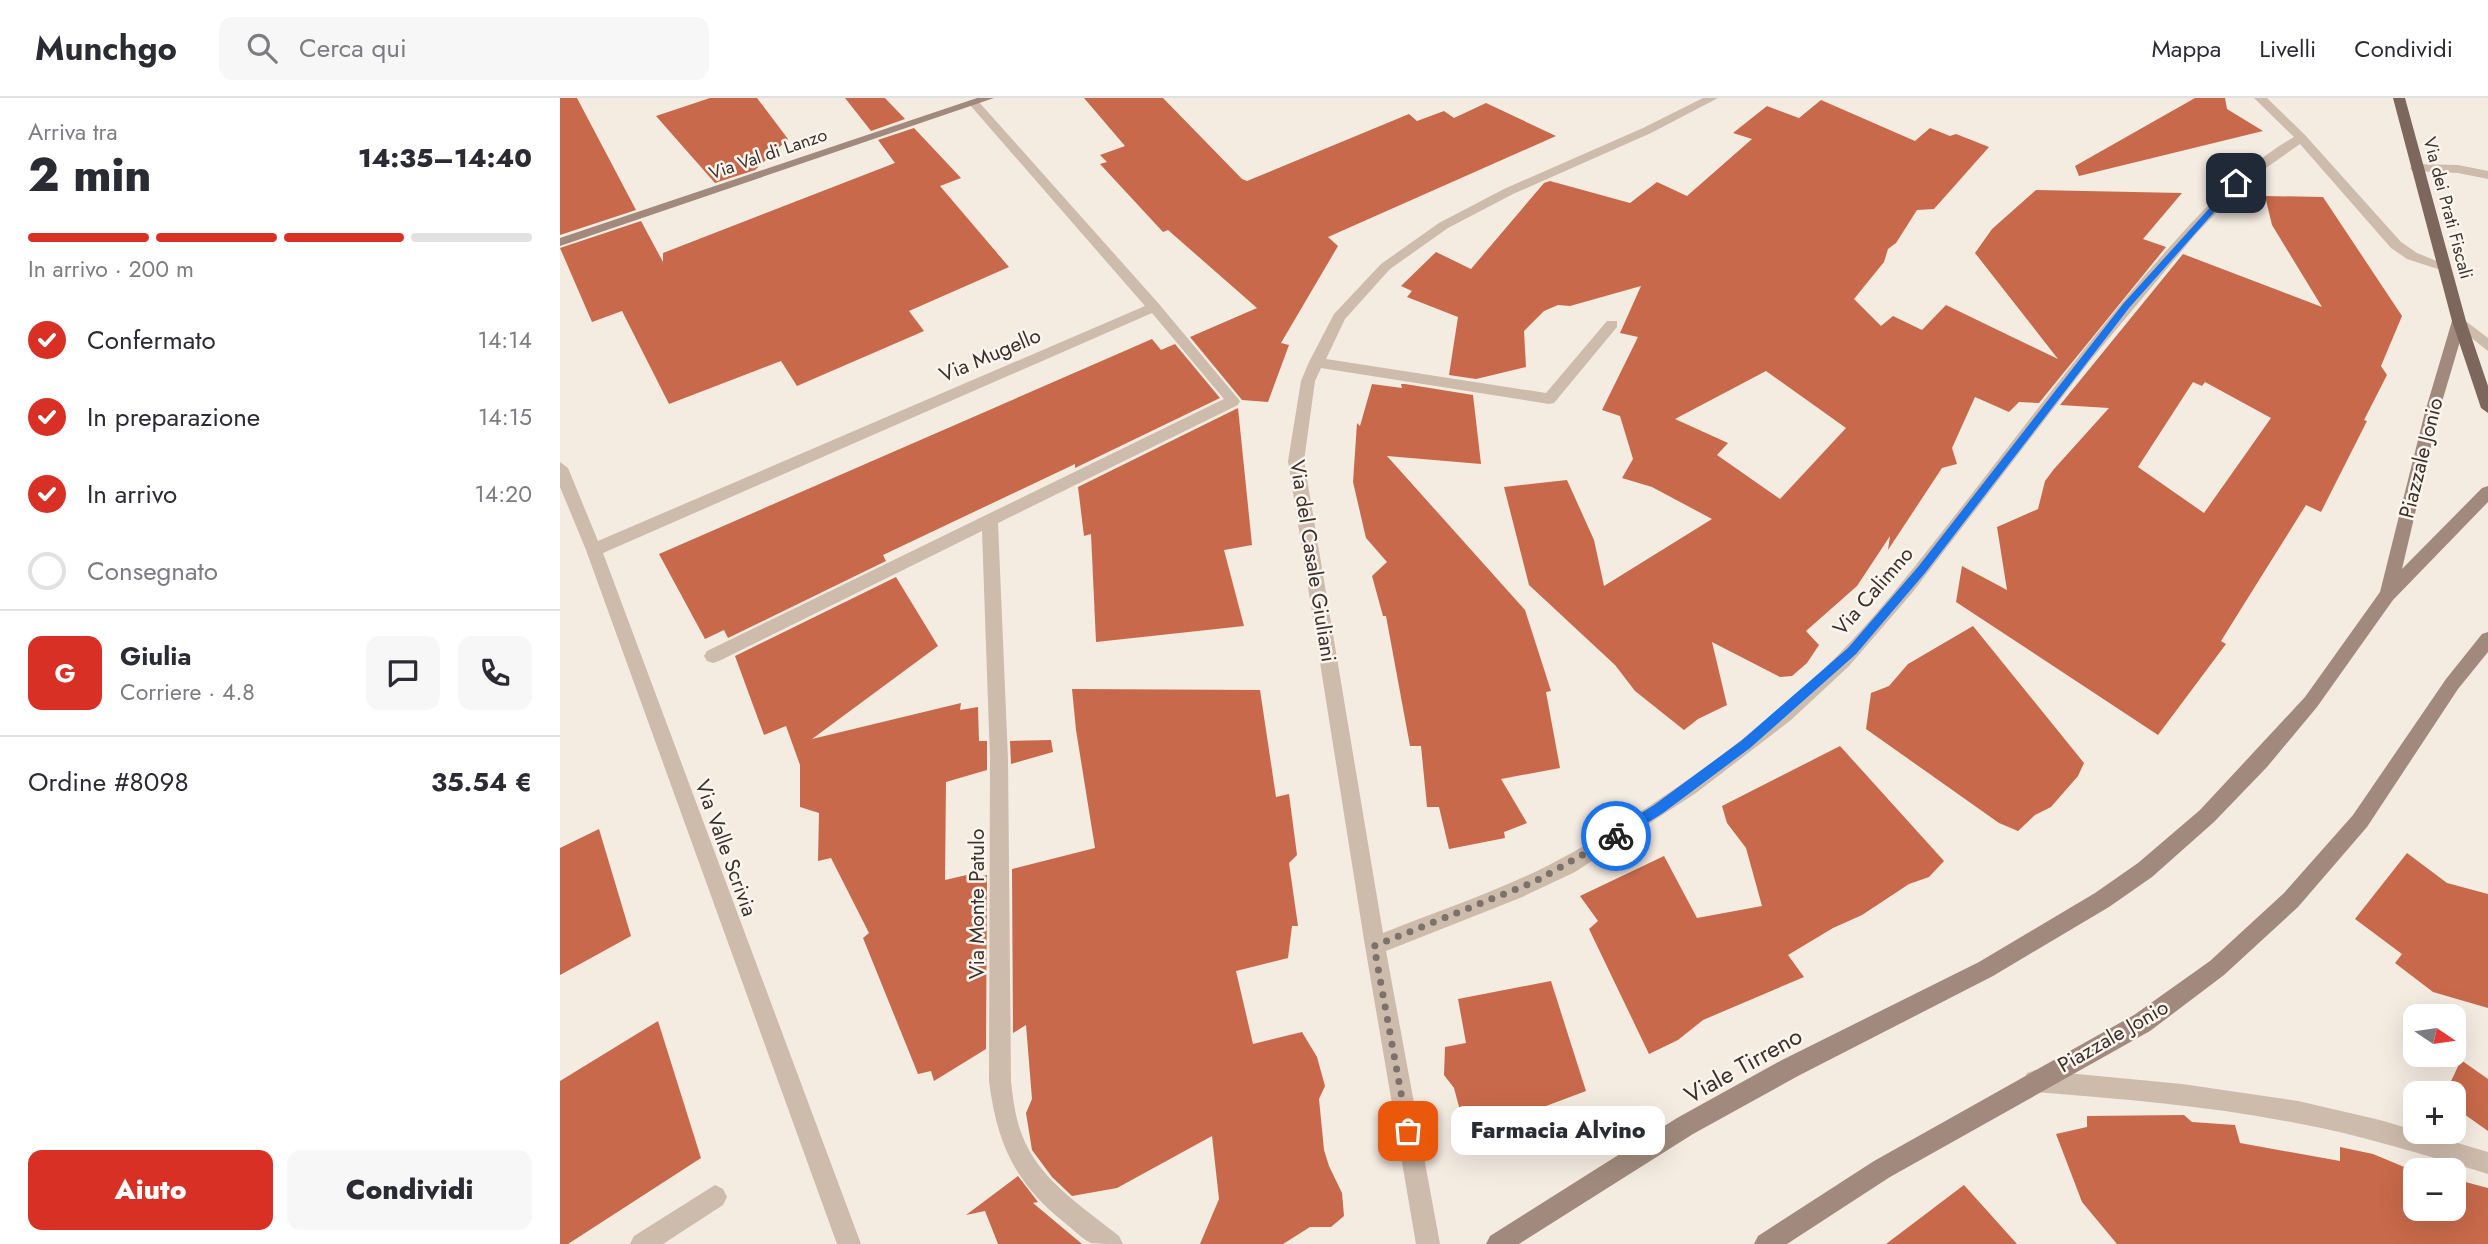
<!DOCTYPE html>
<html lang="it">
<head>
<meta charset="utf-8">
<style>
	body { margin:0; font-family:Jost,sans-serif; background:#f7f7f7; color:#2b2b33; height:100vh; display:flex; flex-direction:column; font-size:26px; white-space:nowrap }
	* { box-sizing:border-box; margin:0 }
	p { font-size:23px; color:#7c7c81 }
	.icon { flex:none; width:38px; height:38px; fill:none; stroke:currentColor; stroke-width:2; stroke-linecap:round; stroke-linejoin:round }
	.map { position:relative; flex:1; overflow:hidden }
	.sheet { display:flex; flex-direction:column; background:#fff; width:560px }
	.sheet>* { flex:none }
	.needle { width:46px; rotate:103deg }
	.tools { position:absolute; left:1843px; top:906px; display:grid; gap:14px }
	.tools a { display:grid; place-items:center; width:63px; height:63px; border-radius:14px; background:#fff; box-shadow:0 7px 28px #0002; font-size:35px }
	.pin { position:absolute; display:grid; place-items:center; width:60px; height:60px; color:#fff; margin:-30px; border-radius:14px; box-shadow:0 4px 10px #0006 }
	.courier { position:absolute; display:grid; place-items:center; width:70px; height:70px; margin:-35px; border:5px solid #1a73e8; border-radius:50%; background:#fff; color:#222; box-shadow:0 2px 9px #0007 }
	.bubble { position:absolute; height:49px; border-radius:14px; background:#fff; box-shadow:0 7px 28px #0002; font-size:23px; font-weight:800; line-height:49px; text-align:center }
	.overview em { font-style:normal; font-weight:800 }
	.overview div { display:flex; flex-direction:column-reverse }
	.overview { display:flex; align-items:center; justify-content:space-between; height:119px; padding:0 28px }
	h1 { font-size:46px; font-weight:800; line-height:52px }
	.bar { display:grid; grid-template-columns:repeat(4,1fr); gap:10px 7px; align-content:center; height:84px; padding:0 28px }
	.bar i { height:9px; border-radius:5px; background:#e1e1e2 }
	.bar .on { background:#d93025 }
	.bar p { grid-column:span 4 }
	.line { display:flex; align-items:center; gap:18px; padding:0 28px; border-top:2px solid #e1e1e2 }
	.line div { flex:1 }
	.round { display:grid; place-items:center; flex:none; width:74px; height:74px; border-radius:14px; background:#f7f7f7 }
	ol { padding:0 28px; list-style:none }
	li { display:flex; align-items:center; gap:21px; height:77px }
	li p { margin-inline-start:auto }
	li .icon { padding:7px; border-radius:50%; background:#d93025; color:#fff; stroke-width:4 }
	li:last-child { color:#7c7c81 }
	li i { width:38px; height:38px; border:4px solid #e1e1e2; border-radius:50% }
	.cta { display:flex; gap:14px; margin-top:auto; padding:14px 28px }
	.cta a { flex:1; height:80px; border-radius:14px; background:#d93025; color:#fff; font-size:28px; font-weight:800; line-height:80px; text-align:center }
	.cta a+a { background:#f7f7f7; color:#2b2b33 }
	header { display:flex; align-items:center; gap:42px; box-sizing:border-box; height:98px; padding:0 35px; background:#fff; border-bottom:2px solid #e1e1e2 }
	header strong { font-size:33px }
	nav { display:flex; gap:38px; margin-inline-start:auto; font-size:24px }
	.search { width:490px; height:63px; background:#f7f7f7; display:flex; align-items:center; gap:18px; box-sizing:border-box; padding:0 24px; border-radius:14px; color:#7c7c81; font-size:26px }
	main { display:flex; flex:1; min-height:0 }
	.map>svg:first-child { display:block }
	.building { fill:#c8694b; fill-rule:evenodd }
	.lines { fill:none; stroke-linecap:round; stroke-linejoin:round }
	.street { fill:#cdbbac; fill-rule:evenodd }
	.secondary { fill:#a18a7d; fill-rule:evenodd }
	.primary { fill:#7d675c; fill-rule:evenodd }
	.route { fill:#1a73e8 }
	.done { stroke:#7c716b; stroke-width:7; stroke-dasharray:0 12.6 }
	.labels { text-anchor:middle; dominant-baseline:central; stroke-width:5; stroke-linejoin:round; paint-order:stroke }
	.far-street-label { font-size:18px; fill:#3b302b; stroke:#fbf5ee }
	.street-label { font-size:21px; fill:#3b302b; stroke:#fbf5ee }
	.near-street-label { font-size:24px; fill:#3b302b; stroke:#fbf5ee }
</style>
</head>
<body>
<header>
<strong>Munchgo</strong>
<div class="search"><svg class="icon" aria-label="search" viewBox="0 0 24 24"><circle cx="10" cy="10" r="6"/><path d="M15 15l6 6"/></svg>Cerca qui</div>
<nav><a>Mappa</a><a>Livelli</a><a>Condividi</a></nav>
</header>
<main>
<section class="sheet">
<div class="overview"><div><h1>2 min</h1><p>Arriva tra</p></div><em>14:35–14:40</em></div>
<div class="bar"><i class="on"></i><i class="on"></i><i class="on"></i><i></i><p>In arrivo · 200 m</p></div>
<ol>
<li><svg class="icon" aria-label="check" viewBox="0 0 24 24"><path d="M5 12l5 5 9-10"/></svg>Confermato<p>14:14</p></li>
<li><svg class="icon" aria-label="check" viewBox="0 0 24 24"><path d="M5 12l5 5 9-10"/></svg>In preparazione<p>14:15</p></li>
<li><svg class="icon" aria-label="check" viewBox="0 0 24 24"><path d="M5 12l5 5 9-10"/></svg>In arrivo<p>14:20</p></li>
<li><i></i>Consegnato</li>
</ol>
<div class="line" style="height:126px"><b class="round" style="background:#d93025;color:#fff">G</b><div><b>Giulia</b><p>Corriere · 4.8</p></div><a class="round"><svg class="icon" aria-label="chat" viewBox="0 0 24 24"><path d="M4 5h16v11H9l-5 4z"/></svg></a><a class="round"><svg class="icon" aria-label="phone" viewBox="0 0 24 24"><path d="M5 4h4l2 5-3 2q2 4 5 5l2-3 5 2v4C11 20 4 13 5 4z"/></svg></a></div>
<div class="line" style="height:91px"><div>Ordine #8098</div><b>35.54 €</b></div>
<div class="cta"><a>Aiuto</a><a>Condividi</a></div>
</section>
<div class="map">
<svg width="1928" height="1146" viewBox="0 0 1928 1146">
	<rect width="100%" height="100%" fill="#f4ebe1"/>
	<path class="building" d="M 0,0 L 17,0 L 76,112 L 0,137 Z
		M 150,0 L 197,0 L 228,41 L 195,72 L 155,85 L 96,18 Z
		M 285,0 L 325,0 L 345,21 L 311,33 Z
		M 524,0 L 603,0 L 682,81 L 687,83 L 849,16 L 857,23 L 884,13 L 894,20 L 926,5 L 996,38 L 768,139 L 778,148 L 721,245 L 729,247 L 708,304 L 682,302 L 630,239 L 697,210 L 608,132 L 603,134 L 540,66 L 547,64 L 540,57 L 565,48 Z
		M 1635,0 L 1665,0 L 1667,11 L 1703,33 L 1519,78 L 1515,68 Z
		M 1261,2 L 1355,43 L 1370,30 L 1390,38 L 1396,36 L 1429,49 L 1374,111 L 1357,112 L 1336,145 L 1328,151 L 1324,164 L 1294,201 L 1321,228 L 1333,218 L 1362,232 L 1386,207 L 1498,261 L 1415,155 L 1432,131 L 1476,92 L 1622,95 L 1583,141 L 1606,149 L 1479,305 L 1459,304 L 1449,314 L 1415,299 L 1392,350 L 1397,366 L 1382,370 L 1328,452 L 1330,438 L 1297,488 L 1246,533 L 1259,547 L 1247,565 L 1232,578 L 1220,579 L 1152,544 L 1167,607 L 1138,621 L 1124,632 L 1075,593 L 1055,567 L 969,487 L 944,389 L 1007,382 L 1034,442 L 1044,488 L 1152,421 L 1092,389 L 1062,380 L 1073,361 L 1060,318 L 1042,312 L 1078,239 L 1060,235 L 1081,188 L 1010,208 L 998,207 L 984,213 L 964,233 L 966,269 L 916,281 L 889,277 L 898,219 L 847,199 L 852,193 L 841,188 L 876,154 L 911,171 L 984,85 L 990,83 L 1070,105 L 1097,84 L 1127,98 L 1192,41 L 1173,35 L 1207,8 L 1239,20 ZM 1206,273 L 1286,330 L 1220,401 L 1157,357 L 1168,345 L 1115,321 Z
		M 354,30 L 401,80 L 380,88 L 449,169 L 349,213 L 364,233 L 237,288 L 221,263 L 109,306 L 62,213 L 32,224 L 0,150 L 81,123 L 103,164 L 103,155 L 335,65 L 318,42 Z
		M 1705,98 L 1763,99 L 1842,218 L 1821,268 L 1827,277 L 1804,322 L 1807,323 L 1761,414 L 1746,407 L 1661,543 L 1666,546 L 1598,637 L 1396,504 L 1402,468 L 1447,492 L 1437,429 L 1478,411 L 1485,383 L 1494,371 L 1549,310 L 1500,307 L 1623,156 L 1762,209 L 1712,127 ZM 1633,284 L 1642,288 L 1645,284 L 1711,320 L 1644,415 L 1578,369 Z
		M 592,241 L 601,252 L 615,246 L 660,300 L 515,370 L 515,366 L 323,457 L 326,463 L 168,540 L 164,532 L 145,541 L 99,456 Z
		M 812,286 L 842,290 L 841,286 L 845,286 L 913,297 L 921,366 L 827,358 L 965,512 L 991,593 L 986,594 L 1000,670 L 941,681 L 967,725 L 944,734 L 945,740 L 889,751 L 879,709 L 867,709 L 861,648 L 850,648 L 826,518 L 823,518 L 812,478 L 827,464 L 806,440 L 793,384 L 797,325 L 800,328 Z
		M 678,310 L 692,447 L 664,452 L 684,528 L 536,544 L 531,436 L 524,438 L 518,389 Z
		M 336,479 L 378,548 L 252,641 L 401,605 L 400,612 L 418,609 L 419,643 L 427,643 L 427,672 L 386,684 L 385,782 L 411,776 L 411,781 L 427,777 L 426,951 L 374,983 L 371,973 L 358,976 L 303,840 L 309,835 L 271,760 L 258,763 L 259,715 L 240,709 L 240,667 L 226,628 L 204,637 L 175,558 Z
		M 1413,528 L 1524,665 L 1518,678 L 1491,709 L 1475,717 L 1458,733 L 1439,725 L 1306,631 L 1311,595 L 1329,588 L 1348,566 Z
		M 512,591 L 700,592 L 716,699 L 729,696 L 737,757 L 729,765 L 738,828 L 732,828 L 728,860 L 676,873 L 693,946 L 742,934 L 757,959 L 765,988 L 759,1001 L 764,1052 L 769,1068 L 782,1095 L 784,1118 L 771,1129 L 750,1129 L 723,1146 L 640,1146 L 659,1101 L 652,1038 L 557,1090 L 512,1098 L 492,1079 L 472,1052 L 466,1015 L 472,1001 L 466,927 L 453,935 L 452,771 L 535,750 L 516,632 Z
		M 491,642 L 493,654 L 451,666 L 450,643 Z
		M 1280,648 L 1384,763 L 1369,779 L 1349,786 L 1302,817 L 1273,830 L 1228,857 L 1244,879 L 1143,922 L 1118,942 L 1089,956 L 1029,831 L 1038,823 L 1020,798 L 1104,758 L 1137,820 L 1202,808 L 1186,750 L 1167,725 L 1162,708 Z
		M 39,731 L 71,838 L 0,877 L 0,750 Z
		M 1847,755 L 1887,785 L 1928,796 L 1928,910 L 1873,894 L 1835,865 L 1842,856 L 1795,821 Z
		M 991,883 L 1026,993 L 986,1008 L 989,1020 L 940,1034 L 938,1023 L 906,1035 L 894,990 L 884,977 L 885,949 L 906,945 L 898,901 Z
		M 98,923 L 141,1060 L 8,1146 L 0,1146 L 0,983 Z
		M 1901,962 L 1928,981 L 1928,1033 L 1894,1009 L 1894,996 L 1885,996 Z
		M 1624,1017 L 1632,1024 L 1675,1027 L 1680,1045 L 1780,1063 L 1780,1049 L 1813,1056 L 1849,1071 L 1863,1073 L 1855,1073 L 1855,1111 L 1894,1111 L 1894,1081 L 1928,1090 L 1928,1146 L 1557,1146 L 1522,1104 L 1496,1036 L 1527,1029 L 1527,1018 Z
		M 458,1078 L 478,1104 L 473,1105 L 522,1146 L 438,1146 L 425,1113 L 406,1117 Z
		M 1404,1087 L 1457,1146 L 1326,1146 Z"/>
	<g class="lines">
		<path class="street" d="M 1143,0 L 1158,0 L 1091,35 L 953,96 L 888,130 L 830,171 L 785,221 L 766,261 L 986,295 L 1047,223 L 1057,223 L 1057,229 L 994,305 L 989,306 L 761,270 L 755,283 L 744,363 L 823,835 C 878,813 936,794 989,767 C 1086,717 1202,634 1278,557 C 1314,520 1346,480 1378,439 C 1447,352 1513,262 1585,177 C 1630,126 1674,74 1734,39 L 1694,0 L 1707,0 L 1745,37 L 1841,144 L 1857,155 L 1891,169 L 1884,173 L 1847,161 L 1831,150 L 1740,46 L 1686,84 L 1635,137 L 1529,264 L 1352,495 L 1289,568 L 1231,622 L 1136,695 L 1015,774 L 960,800 L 826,853 L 880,1146 L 856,1146 L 805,848 L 728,363 L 741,283 L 749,264 L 774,216 L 821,166 L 879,125 L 944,91 L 1083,30 Z
			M 414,2 L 418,3 L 599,206 L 680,303 L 678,307 L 438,425 L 448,661 L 451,983 C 453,1001 455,1019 462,1037 C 478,1081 524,1110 559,1138 L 563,1146 C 554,1146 539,1146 531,1145 C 522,1141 513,1131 505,1125 C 455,1085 437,1046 429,983 L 430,661 L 422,433 L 159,563 L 153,565 L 147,563 L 144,558 L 147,553 L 664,301 L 592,215 L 43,455 L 301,1146 L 277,1146 L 26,452 L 0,389 L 0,364 L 8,370 L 38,443 L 585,208 L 410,7 L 410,3 Z
			M 1856,66 L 1898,67 L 1928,73 L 1928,81 L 1898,75 L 1852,73 L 1850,70 Z
			M 1899,218 L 1928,240 L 1928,253 L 1894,226 L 1894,220 Z
			M 1475,972 L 1622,986 L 1738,1003 L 1820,1022 L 1928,1054 L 1928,1076 C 1865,1057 1801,1037 1736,1025 C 1650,1008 1562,1001 1475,994 L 1467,991 L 1464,983 L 1467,975 Z
			M 155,1087 L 163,1091 L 167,1099 L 163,1107 L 103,1146 L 70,1146 L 74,1138 Z"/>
		<path class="secondary" d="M 417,0 L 434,0 L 0,148 L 0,140 Z
			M 1899,218 L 1906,223 L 1879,314 L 1842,471 L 1922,390 L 1928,388 L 1928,404 L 1833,502 L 1757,609 L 1707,669 L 1654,724 L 1592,779 L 1549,809 L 1433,878 L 1238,978 L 1133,1036 L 959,1146 L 926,1146 L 930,1138 L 1117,1020 L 1222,962 L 1419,864 L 1535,795 L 1578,765 L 1640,712 L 1745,599 L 1820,494 L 1865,314 L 1892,223 Z
			M 1928,534 L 1928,554 L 1898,591 L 1807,729 L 1738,809 L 1664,877 L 1590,933 L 1330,1079 L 1227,1146 L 1194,1146 L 1198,1138 L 1314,1063 L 1574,917 L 1650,863 L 1724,795 L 1793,717 L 1886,581 L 1922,536 Z"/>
		<path class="primary" d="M 1833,0 L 1845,0 L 1906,223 L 1928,288 L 1928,315 L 1921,310 L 1892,223 Z"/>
	</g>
	<path class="route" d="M 1673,84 L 1680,85 L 1569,210 L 1365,475 L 1296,556 L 1190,650 L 1103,715 L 1060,742 L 1051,742 L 1051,734 L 1094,707 L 1181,643 L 1288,550 L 1358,469 L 1563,206 Z"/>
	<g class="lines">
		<path class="done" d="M 848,1033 L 814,848 L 974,784 L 1056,738"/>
	</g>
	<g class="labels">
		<g class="far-street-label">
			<text transform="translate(208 56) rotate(-19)">Via Val di Lanzo</text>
			<text transform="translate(1888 110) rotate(75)">Via dei Prati Fiscali</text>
		</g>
		<g class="street-label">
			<text transform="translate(430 257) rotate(-23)">Via Mugello</text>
			<text transform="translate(1861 360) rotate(-76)">Piazzale Jonio</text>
			<text transform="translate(753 463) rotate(81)">Via del Casale Giuliani</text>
			<text transform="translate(1313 493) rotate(-49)">Via Calimno</text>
			<text transform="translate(166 750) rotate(70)">Via Valle Scrivia</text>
			<text transform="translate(417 806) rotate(-90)">Via Monte Patulo</text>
			<text transform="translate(1553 938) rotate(-30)">Piazzale Jonio</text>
		</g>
		<g class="near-street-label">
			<text transform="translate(1183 967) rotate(-29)">Viale Tirreno</text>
		</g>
	</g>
</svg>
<div class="tools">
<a><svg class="needle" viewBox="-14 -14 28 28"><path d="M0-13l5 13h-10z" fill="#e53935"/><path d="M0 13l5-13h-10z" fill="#7c7c81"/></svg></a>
<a>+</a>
<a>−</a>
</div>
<div class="pin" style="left:848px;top:1033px;background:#ea580c"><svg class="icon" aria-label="bag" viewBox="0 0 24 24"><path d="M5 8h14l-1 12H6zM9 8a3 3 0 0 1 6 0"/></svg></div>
<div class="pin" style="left:1676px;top:85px;background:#1f2937"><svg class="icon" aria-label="home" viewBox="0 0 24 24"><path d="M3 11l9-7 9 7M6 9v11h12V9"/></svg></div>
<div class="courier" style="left:1056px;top:738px"><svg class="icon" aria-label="bike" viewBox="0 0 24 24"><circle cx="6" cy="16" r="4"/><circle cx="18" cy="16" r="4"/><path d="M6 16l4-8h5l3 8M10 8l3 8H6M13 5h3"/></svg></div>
<div class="bubble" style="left:891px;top:1008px;width:214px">Farmacia Alvino</div>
</div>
</main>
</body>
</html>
